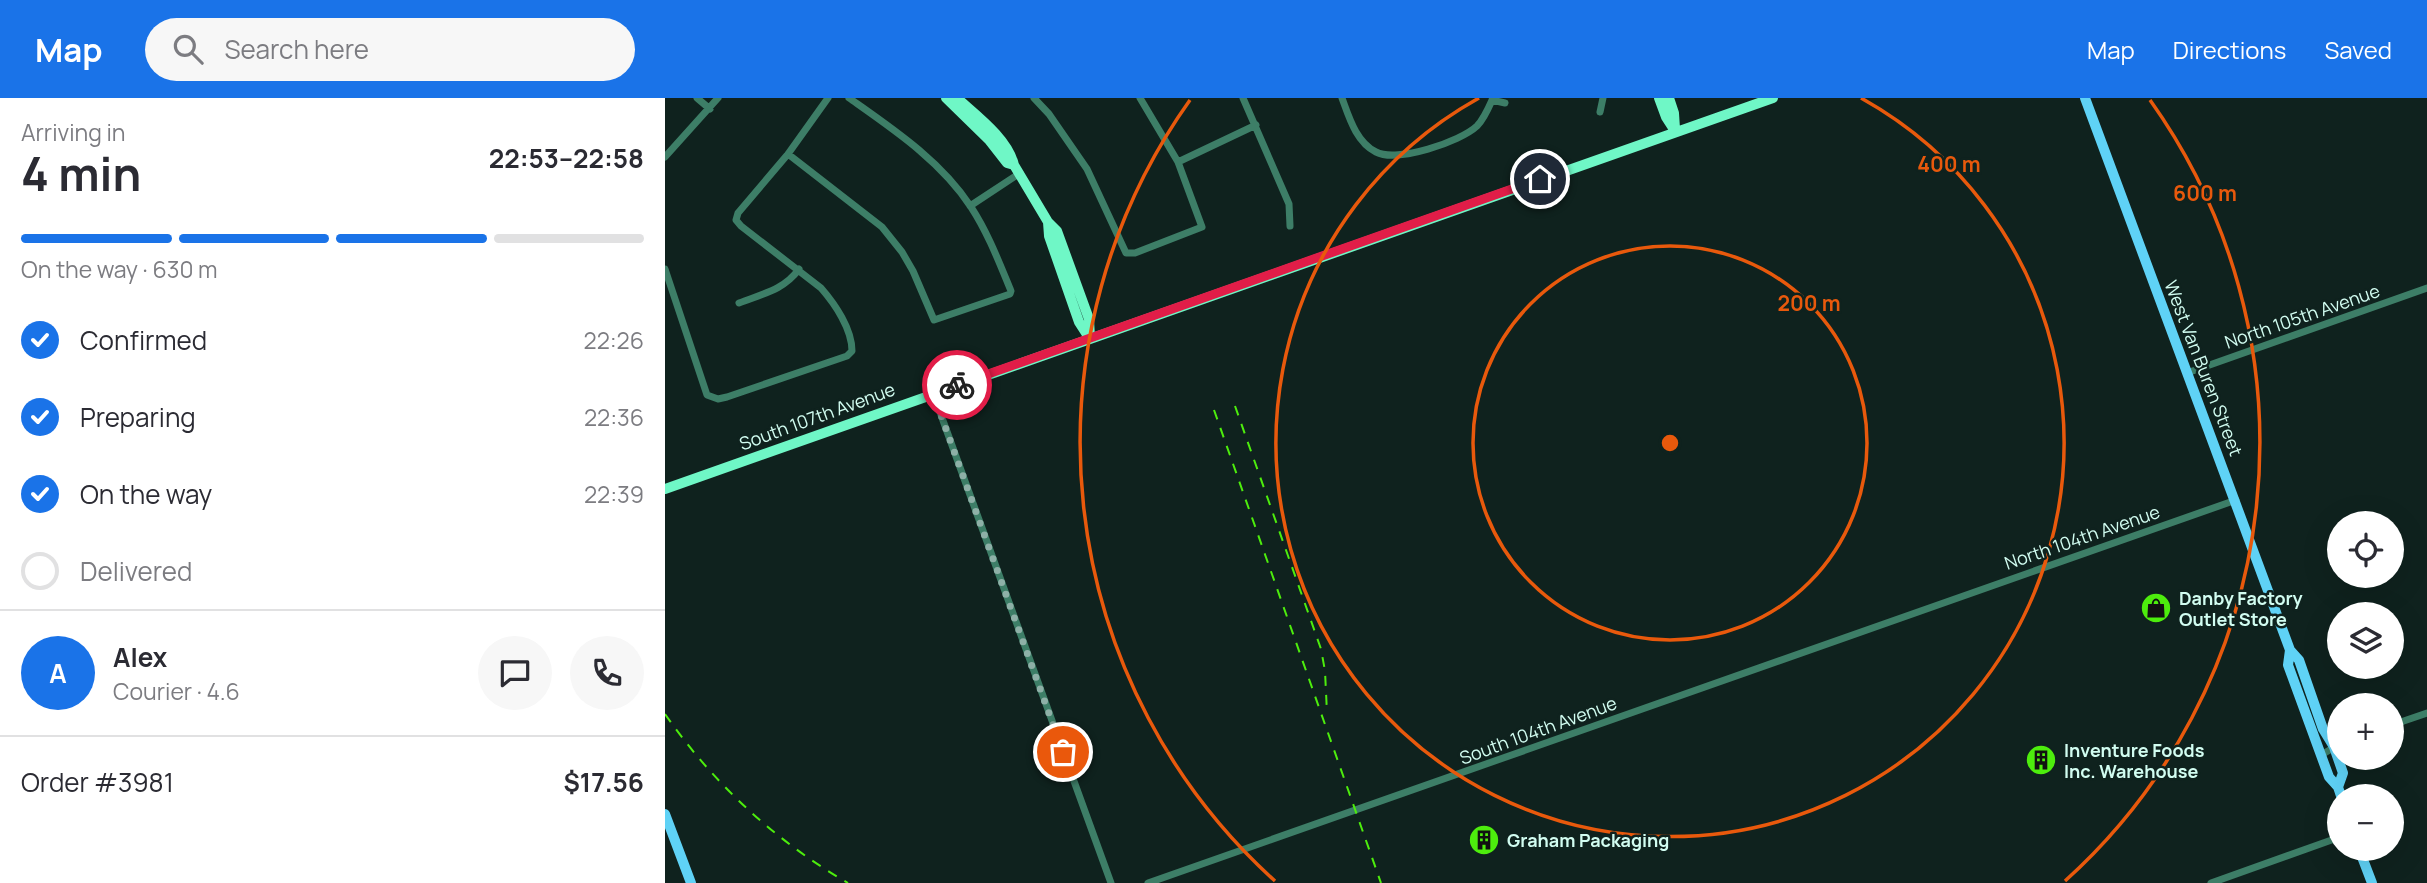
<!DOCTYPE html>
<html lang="en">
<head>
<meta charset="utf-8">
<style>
	body { margin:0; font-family:Manrope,sans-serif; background:#f7f7f7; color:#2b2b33; height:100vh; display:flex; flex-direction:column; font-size:26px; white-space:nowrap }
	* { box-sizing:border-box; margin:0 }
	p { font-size:23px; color:#7c7c81 }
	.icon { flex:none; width:38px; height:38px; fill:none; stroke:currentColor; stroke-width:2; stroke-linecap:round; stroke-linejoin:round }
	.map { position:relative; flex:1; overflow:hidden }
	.details { display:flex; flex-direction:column; background:#fff; width:665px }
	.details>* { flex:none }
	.controls { position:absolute; left:1662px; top:413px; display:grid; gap:14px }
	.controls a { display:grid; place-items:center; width:77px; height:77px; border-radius:50%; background:#fff; box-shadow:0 7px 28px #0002; font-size:35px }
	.pin { position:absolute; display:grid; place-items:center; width:60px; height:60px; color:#fff; margin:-30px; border:4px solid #fff; border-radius:50%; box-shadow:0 2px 7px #0007 }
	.courier { position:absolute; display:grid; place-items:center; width:70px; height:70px; margin:-35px; border:5px solid #e11d48; border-radius:50%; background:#fff; color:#222; box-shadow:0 2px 9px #0007 }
	.headline em { font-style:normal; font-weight:700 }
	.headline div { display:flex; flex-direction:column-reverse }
	.headline { display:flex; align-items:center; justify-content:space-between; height:119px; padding:0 21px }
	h1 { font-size:46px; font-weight:700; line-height:52px }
	.bar { display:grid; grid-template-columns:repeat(4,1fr); gap:10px 7px; align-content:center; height:84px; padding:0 21px }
	.bar i { height:9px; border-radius:5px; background:#e1e1e2 }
	.bar .current { background:#1a73e8 }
	.bar p { grid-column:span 4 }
	.line { display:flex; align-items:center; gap:18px; padding:0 21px; border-top:2px solid #e1e1e2 }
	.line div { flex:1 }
	.round { display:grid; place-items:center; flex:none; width:74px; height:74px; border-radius:37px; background:#f7f7f7 }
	ol { padding:0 21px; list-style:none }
	li { display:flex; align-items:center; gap:21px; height:77px }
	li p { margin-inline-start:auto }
	li .icon { padding:7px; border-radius:50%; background:#1a73e8; color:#fff; stroke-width:4 }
	li:last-child { color:#7c7c81 }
	li i { width:38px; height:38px; border:4px solid #e1e1e2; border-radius:50% }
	header { display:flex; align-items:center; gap:42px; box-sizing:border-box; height:98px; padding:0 35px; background:#1a73e8; color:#fff }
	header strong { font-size:33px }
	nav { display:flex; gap:38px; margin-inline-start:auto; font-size:24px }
	.search { width:490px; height:63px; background:#f7f7f7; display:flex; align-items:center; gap:18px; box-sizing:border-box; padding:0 24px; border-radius:38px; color:#7c7c81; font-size:26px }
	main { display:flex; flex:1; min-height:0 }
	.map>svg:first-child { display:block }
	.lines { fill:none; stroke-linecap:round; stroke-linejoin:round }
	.street { stroke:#3d7e67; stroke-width:7 }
	.secondary { stroke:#6ff7c6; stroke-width:10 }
	.primary { stroke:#5fd2f6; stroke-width:10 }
	.rail { stroke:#4ded0d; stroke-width:2; stroke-dasharray:10 9; stroke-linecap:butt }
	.done { stroke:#8eb0a7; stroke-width:7; stroke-dasharray:0 12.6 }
	.route { stroke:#e11d48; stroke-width:9 }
	.ring { fill:none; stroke:#e8590c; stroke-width:3.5 }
	.labels { text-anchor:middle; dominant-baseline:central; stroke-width:5; stroke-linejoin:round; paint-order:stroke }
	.street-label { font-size:18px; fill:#d2fdf1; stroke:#0f221e }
	.poi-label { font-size:18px; font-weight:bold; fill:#d2fdf1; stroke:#0f221e; text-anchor:start }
	.centre { fill:#e8590c; stroke:#0f221e; stroke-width:3.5 }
	.ring-label { font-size:21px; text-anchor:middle; font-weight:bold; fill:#e8590c; stroke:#0f221e; stroke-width:5; stroke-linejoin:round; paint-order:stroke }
</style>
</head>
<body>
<header>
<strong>Map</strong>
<div class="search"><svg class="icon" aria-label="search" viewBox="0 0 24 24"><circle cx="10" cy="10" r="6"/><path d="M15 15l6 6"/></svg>Search here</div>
<nav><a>Map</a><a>Directions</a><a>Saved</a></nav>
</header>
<main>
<section class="details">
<div class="headline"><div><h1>4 min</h1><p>Arriving in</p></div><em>22:53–22:58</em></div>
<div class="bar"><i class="current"></i><i class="current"></i><i class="current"></i><i></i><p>On the way · 630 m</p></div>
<ol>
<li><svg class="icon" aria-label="check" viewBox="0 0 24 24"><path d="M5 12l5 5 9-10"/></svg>Confirmed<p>22:26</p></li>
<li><svg class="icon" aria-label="check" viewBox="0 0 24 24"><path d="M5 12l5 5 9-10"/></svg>Preparing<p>22:36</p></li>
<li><svg class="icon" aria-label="check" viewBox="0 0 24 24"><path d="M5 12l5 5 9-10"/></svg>On the way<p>22:39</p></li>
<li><i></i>Delivered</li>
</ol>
<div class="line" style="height:126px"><b class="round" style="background:#1a73e8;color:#fff">A</b><div><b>Alex</b><p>Courier · 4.6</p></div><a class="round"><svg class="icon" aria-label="chat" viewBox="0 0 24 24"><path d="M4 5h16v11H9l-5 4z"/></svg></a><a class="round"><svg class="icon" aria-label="phone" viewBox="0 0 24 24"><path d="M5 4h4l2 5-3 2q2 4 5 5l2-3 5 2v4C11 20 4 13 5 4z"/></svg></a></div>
<div class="line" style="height:91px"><div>Order #3981</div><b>$17.56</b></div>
</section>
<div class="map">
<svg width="1762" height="785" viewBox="0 0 1762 785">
	<rect width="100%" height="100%" fill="#0f221e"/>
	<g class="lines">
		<path class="street" d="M 32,0 L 45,11
			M 369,0 L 384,16 L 422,71 L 461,155 L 470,155 L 537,129 L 513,64 L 475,0
			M 578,0 L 624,106 L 625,128
			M 677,0 C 684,19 691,44 711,54 C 732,65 795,44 812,28 C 819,21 824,9 828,0
			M 827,2 L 840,5
			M 935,14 L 938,0
			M 123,56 L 217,129 L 237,154 L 248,173 L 269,222 L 345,196 L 346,193 C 334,164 323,135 306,109 C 276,63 228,31 184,0
			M 0,59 L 53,0
			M 513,64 L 591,27
			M 305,108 L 355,75
			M 0,171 L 42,297 L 53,301 L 62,299 L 182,258 L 187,253 C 187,231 170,206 156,190 L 76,128 L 71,122 L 73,115 L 123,56 L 163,0
			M 74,205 C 97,196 119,192 134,171
			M 1522,275 L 1762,190
			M 268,295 L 446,785
			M 1727,627 L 1762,615
			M 1656,657 L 1675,646
			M 483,785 L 1571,402
			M 1546,785 L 1675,739"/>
		<path class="secondary" d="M 281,0 L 324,42 L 342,65 L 349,67
			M 292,0 C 312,18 343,41 349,67 L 383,124 L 392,133 L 424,221 L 425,240
			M 994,0 L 1001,19 L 1010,33
			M 1004,0 L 1009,15 L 1010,31
			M 383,124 L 384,138 L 414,224 L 423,238
			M 0,391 L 1108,0"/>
		<path class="primary" d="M 1420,0 L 1625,552 L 1634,562 L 1658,631 L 1669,649 L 1678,675 L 1673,689
			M 1625,552 L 1623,567 L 1664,679 L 1673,689 L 1676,698
			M 0,716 L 26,785
			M 1694,751 L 1707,785"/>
		<path class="rail" d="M 570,308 L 656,551 L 660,573 L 662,615
			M 549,312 L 716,785
			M 0,616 C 48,685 110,743 183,785"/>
	</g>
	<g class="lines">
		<path class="done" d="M 292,287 L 268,295 L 398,654"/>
		<path class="route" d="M 292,287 L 875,81"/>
	</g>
	<g class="ring">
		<circle cx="1005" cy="345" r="197"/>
		<path d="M1196 0A394 394 0 1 1 814 0"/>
		<path d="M610 783A590 590 0 0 1 525 2M1485 2A590 590 0 0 1 1400 783"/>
	</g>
	<defs>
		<g id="shop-disc" transform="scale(1.575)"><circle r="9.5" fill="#4ded0d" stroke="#0f221e"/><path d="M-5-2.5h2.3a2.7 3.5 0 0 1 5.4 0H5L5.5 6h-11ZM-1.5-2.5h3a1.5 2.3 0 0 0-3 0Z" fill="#111"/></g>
		<g id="building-disc" transform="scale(1.575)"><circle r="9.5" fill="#4ded0d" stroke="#0f221e"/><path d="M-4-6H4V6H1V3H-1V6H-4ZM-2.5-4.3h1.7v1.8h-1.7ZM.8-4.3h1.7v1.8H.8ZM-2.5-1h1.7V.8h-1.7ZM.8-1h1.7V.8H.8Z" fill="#111"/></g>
	</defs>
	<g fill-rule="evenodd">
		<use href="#shop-disc" x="1491" y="510"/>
		<use href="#building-disc" x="1376" y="662"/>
		<use href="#building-disc" x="819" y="742"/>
	</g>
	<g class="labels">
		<g class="street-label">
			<text transform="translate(1637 218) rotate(-19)">North 105th Avenue</text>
			<text transform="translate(1539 270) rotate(69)">West Van Buren Street</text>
			<text transform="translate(152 318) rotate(-20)">South 107th Avenue</text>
			<text transform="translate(1417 439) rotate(-19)">North 104th Avenue</text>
			<text transform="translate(873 632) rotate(-20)">South 104th Avenue</text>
		</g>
		<g class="poi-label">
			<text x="1514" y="500">Danby Factory<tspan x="1514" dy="21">Outlet Store</tspan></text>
			<text x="1399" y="652">Inventure Foods<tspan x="1399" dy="21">Inc. Warehouse</tspan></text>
			<text x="842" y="742">Graham Packaging</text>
		</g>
	</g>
	<circle cx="1005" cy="345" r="10" class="centre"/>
	<g class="ring-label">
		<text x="1284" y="74">400 m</text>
		<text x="1540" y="103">600 m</text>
		<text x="1144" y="213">200 m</text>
	</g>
</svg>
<div class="controls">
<a><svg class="icon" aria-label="locate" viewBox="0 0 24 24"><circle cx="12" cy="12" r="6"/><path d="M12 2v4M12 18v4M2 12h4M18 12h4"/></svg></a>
<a><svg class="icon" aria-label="layers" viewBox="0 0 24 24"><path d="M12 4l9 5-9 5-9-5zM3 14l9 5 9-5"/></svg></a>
<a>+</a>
<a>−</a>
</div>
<div class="pin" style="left:398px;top:654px;background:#ea580c"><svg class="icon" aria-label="bag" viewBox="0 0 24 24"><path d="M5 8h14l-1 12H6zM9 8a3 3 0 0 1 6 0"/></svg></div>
<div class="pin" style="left:875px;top:81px;background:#1f2937"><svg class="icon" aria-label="home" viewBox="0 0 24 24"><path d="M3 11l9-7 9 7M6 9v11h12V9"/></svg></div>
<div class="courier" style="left:292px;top:287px"><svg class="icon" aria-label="bike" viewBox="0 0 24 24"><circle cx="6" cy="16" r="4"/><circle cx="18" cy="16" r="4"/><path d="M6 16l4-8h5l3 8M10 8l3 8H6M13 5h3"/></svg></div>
</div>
</main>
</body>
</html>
